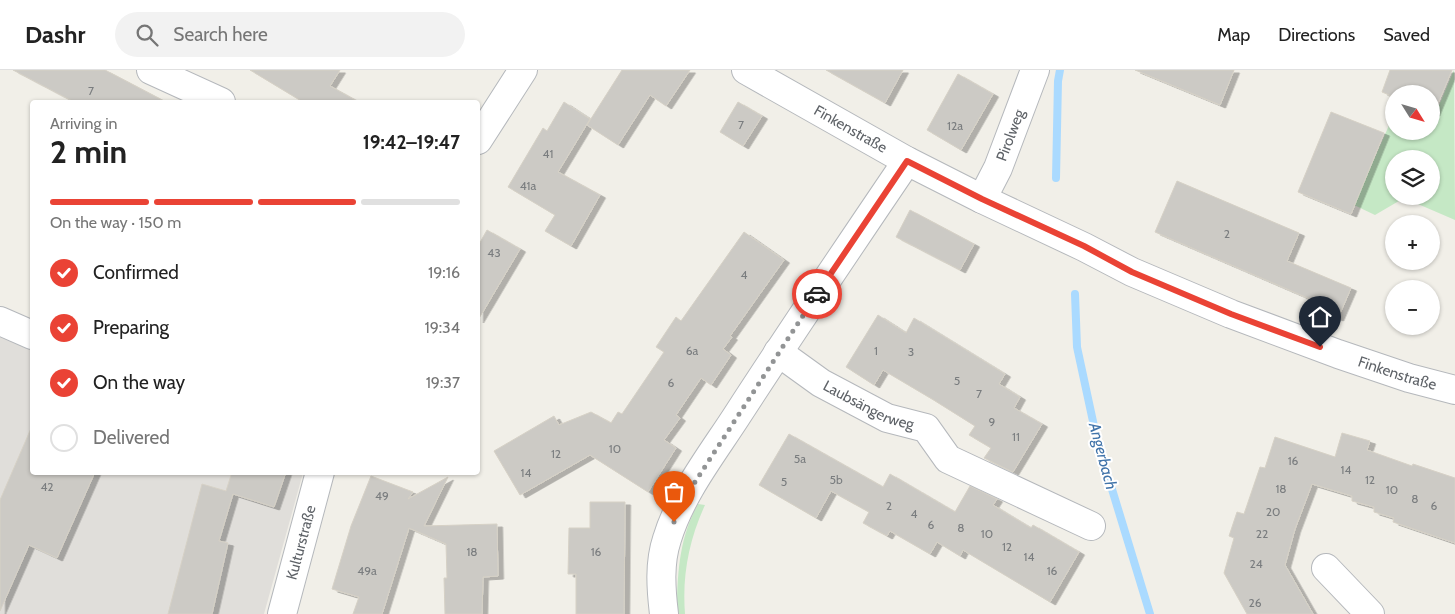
<!DOCTYPE html>
<html lang="en">
<head>
<meta charset="utf-8">
<style>
	body { margin:0; font-family:Cabin,sans-serif; background:#f2f2f2; color:#222; height:100vh; display:flex; flex-direction:column; font-size:19px; white-space:nowrap }
	* { box-sizing:border-box; margin:0 }
	p { font-size:16px; color:#767676 }
	.icon { flex:none; width:28px; height:28px; fill:none; stroke:currentColor; stroke-width:2; stroke-linecap:round; stroke-linejoin:round }
	.map { position:relative; flex:1; overflow:hidden }
	.sheet { position:absolute; left:30px; top:30px; width:450px; height:375px; display:flex; flex-direction:column; background:#fff; border-radius:5px; box-shadow:0 1px 4px #0004 }
	.sheet>* { flex:none }
	.needle { width:32px; rotate:127deg }
	.controls { position:absolute; left:1385px; top:15px; display:grid; gap:10px }
	.controls a { display:grid; place-items:center; width:55px; height:55px; border-radius:50%; background:#fff; box-shadow:0 1px 4px #0004; font-size:25px }
	.pin { position:absolute; display:grid; place-items:center; width:42px; height:42px; color:#fff; margin:-51px -21px; border-radius:50% 50% 50% 0; rotate:-45deg; box-shadow:0 0 5px #0007 }
	.pin .icon { rotate:45deg }
	.courier { position:absolute; display:grid; place-items:center; width:50px; height:50px; margin:-25px; border:4px solid #ea4335; border-radius:50%; background:#fff; color:#222; box-shadow:0 1px 6px #0007 }
	.head em { font-style:normal; font-weight:800 }
	.head div { display:flex; flex-direction:column-reverse }
	.head { display:flex; align-items:center; justify-content:space-between; height:85px; padding:0 20px }
	h1 { font-size:32px; font-weight:800; line-height:38px }
	.bar { display:grid; grid-template-columns:repeat(4,1fr); gap:8px 5px; align-content:center; height:60px; padding:0 20px }
	.bar i { height:6px; border-radius:4px; background:#e0e0e0 }
	.bar .active { background:#ea4335 }
	.bar p { grid-column:span 4 }
	ol { padding:0 20px; list-style:none }
	li { display:flex; align-items:center; gap:15px; height:55px }
	li p { margin-inline-start:auto }
	li .icon { padding:5px; border-radius:50%; background:#ea4335; color:#fff; stroke-width:4 }
	li:last-child { color:#767676 }
	li i { width:28px; height:28px; border:2px solid #e0e0e0; border-radius:50% }
	header { display:flex; align-items:center; gap:30px; box-sizing:border-box; height:70px; padding:0 25px; background:#fff; border-bottom:1px solid #e0e0e0 }
	header strong { font-size:24px }
	nav { display:flex; gap:28px; margin-inline-start:auto; font-size:18px }
	.search { width:350px; height:45px; background:#f2f2f2; display:flex; align-items:center; gap:12px; box-sizing:border-box; padding:0 18px; border-radius:28px; color:#767676; font-size:19px }
	.map>svg:first-child { display:block }
	.industrial { fill:#e0deda }
	.green { fill:#c5e8c5; fill-rule:evenodd }
	.lines { fill:none; stroke-linecap:round; stroke-linejoin:round }
	.stream { stroke:#aadaff; stroke-width:8 }
	.building { fill:#cccac5; stroke:#d6d1c6; filter:url(#shadow) }
	.street-casing { stroke:#b5b8bc; stroke-width:30 }
	.street { stroke:#fff; stroke-width:28 }
	.done { stroke:#929495; stroke-width:5; stroke-dasharray:0 9 }
	.route { stroke:#ea4335; stroke-width:6 }
	.labels { text-anchor:middle; dominant-baseline:central; stroke-width:4; stroke-linejoin:round; paint-order:stroke }
	.number-label { font-size:12px; fill:#7a7d7f }
	.street-label { font-size:15px; fill:#5f6368; stroke:#fff }
	.water-label { font-size:16px; font-style:italic; fill:#4174aa; stroke:#fff }
</style>
</head>
<body>
<header>
<strong>Dashr</strong>
<div class="search"><svg class="icon" aria-label="search" viewBox="0 0 24 24"><circle cx="10" cy="10" r="6"/><path d="M15 15l6 6"/></svg>Search here</div>
<nav><a>Map</a><a>Directions</a><a>Saved</a></nav>
</header>
<div class="map">
<svg width="1455" height="544" viewBox="0 0 1455 544">
	<defs>
		<filter id="shadow"><feDropShadow dx="5.5" dy="3" stdDeviation="0" flood-color="#0004"/></filter>
	</defs>
	<rect width="100%" height="100%" fill="#f1efe8"/>
	<path class="industrial" d="M 0,261 L 32,276 L 32,402 L 303,403 L 264,544 L 0,544 Z"/>
	<path class="green" d="M 1454,0 L 1455,150 L 1404,128 L 1375,145 L 1354,135 L 1394,44 L 1394,61 L 1431,61 L 1431,46 L 1434,47 ZM 1394,89 L 1431,89 L 1431,126 L 1394,126 Z
		M 698,434 L 705,435 C 689,470 682,505 685,544 L 677,544 C 677,505 679,468 698,434 Z"/>
	<g class="lines">
		<path class="stream" d="M 1056,108 L 1058,11 L 1060,0
			M 1075,224 L 1077,277 L 1097,370 L 1150,544"/>
	</g>
	<path class="building" d="M 13,0 L 105,0 L 166,32 L 74,32 Z
		M 250,0 L 340,0 L 330,16 L 359,32 L 303,32 Z
		M 622,0 L 690,0 L 666,36 L 650,25 L 618,75 L 587,55 Z
		M 826,0 L 903,0 L 885,33 Z
		M 1135,0 L 1234,0 L 1220,35 Z
		M 1390,0 L 1452,0 L 1434,43 L 1431,42 L 1431,24 L 1394,24 L 1394,27 L 1382,22 Z
		M 958,4 L 993,24 L 961,80 L 927,60 Z
		M 564,32 L 590,49 L 558,102 L 600,125 L 571,176 L 545,161 L 555,145 L 508,117 L 543,58 L 547,61 Z
		M 738,32 L 762,46 L 743,76 L 720,62 Z
		M 1331,42 L 1384,63 L 1351,144 L 1298,122 Z
		M 1177,111 L 1299,163 L 1287,191 L 1351,218 L 1338,248 L 1307,236 L 1310,229 L 1155,162 Z
		M 910,140 L 974,174 L 960,200 L 896,167 Z
		M 487,160 L 520,179 L 478,250 L 478,176 Z
		M 744,162 L 784,190 L 730,266 L 732,267 L 723,279 L 731,285 L 711,315 L 701,308 L 676,345 L 680,348 L 664,370 L 676,378 L 648,422 L 590,385 L 520,425 L 494,381 L 554,346 L 559,355 L 591,342 L 611,353 L 618,342 L 622,344 L 664,282 L 656,277 L 676,247 L 681,251 Z
		M 878,245 L 906,263 L 914,248 L 1005,304 L 999,314 L 1020,327 L 1014,338 L 1042,354 L 1013,402 L 984,388 L 991,378 L 969,365 L 975,356 L 932,329 L 883,300 L 874,315 L 846,297 Z
		M 32,356 L 32,402 L 95,402 L 57,488 L 29,475 L 0,541 L 0,430 Z
		M 1342,363 L 1370,371 L 1367,380 L 1412,396 L 1413,394 L 1455,408 L 1455,473 L 1393,452 L 1394,448 L 1374,442 L 1374,437 L 1352,431 L 1352,426 L 1312,414 L 1295,459 L 1285,495 L 1313,544 L 1247,544 L 1224,503 L 1234,468 L 1229,466 L 1237,442 L 1244,444 L 1260,397 L 1265,398 L 1275,367 L 1335,387 Z
		M 789,364 L 883,417 L 890,404 L 955,442 L 970,416 L 997,429 L 993,435 L 1011,446 L 1031,458 L 1033,455 L 1079,482 L 1050,532 L 963,480 L 960,486 L 937,472 L 930,484 L 890,461 L 887,466 L 863,453 L 869,442 L 831,421 L 816,448 L 759,415 Z
		M 232,402 L 286,402 L 274,437 L 233,424 L 219,471 L 228,473 L 212,544 L 168,544 L 202,414 L 226,421 Z
		M 371,406 L 413,422 L 408,429 L 448,407 L 424,456 L 497,454 L 498,506 L 483,507 L 482,544 L 445,544 L 444,508 L 447,508 L 446,474 L 409,458 L 382,544 L 353,544 L 359,527 L 332,519 L 351,456 Z
		M 590,432 L 625,432 L 624,544 L 576,544 L 576,504 L 568,504 L 569,458 L 590,458 Z"/>
	<g class="lines">
		<g class="street-casing">
			<g id="street">
				<path d="M 151,0 L 221,32"/>
				<path id="s1" d="M 746,0 L 907,91 L 982,129 L 1084,177 L 1132,202 L 1231,244 L 1338,284 L 1409,308 L 1455,320"/>
				<path d="M 478,70 L 523,0"/>
				<path id="s2" d="M 982,129 L 998,98 L 1035,0"/>
				<path d="M 0,251 L 32,265"/>
				<path id="s3" d="M 778,282 L 821,313 L 887,348 L 926,358 L 948,389 L 1091,456"/>
				<path d="M 1326,498 L 1370,544"/>
				<path id="s4" d="M 282,544 L 320,402"/>
				<path d="M 664,544 C 661,519 659,493 667,469 C 681,423 713,383 738,344 C 793,259 850,175 907,91"/>
			</g>
		</g>
		<use href="#street" class="street"/>
	</g>
	<g class="lines">
		<path class="done" d="M 674,452 L 681,435 L 695,412 L 817,224"/>
		<path class="route" d="M 817,224 L 907,91 L 982,129 L 1084,176 L 1132,202 L 1231,244 L 1320,277"/>
	</g>
	<g class="labels">
		<g class="number-label">
			<text x="91" y="20">7</text>
			<text x="741" y="54">7</text>
			<text x="955" y="55">12a</text>
			<text x="548" y="83">41</text>
			<text x="528" y="115">41a</text>
			<text x="1227" y="163">2</text>
			<text x="494" y="182">43</text>
			<text x="744" y="204">4</text>
			<text x="692" y="280">6a</text>
			<text x="876" y="280">1</text>
			<text x="911" y="281">3</text>
			<text x="957" y="310">5</text>
			<text x="671" y="312">6</text>
			<text x="979" y="323">7</text>
			<text x="992" y="351">9</text>
			<text x="1016" y="366">11</text>
			<text x="615" y="378">10</text>
			<text x="556" y="383">12</text>
			<text x="800" y="388">5a</text>
			<text x="1293" y="390">16</text>
			<text x="1346" y="399">14</text>
			<text x="526" y="402">14</text>
			<text x="836" y="409">5b</text>
			<text x="1370" y="409">12</text>
			<text x="784" y="411">5</text>
			<text x="47" y="416">42</text>
			<text x="1281" y="418">18</text>
			<text x="1392" y="419">10</text>
			<text x="382" y="425">49</text>
			<text x="1415" y="428">8</text>
			<text x="889" y="435">2</text>
			<text x="1434" y="435">6</text>
			<text x="1273" y="441">20</text>
			<text x="914" y="443">4</text>
			<text x="931" y="454">6</text>
			<text x="961" y="457">8</text>
			<text x="987" y="463">10</text>
			<text x="1262" y="463">22</text>
			<text x="1007" y="476">12</text>
			<text x="472" y="481">18</text>
			<text x="596" y="481">16</text>
			<text x="1029" y="486">14</text>
			<text x="1256" y="493">24</text>
			<text x="367" y="500">49a</text>
			<text x="1052" y="500">16</text>
			<text x="1255" y="532">26</text>
		</g>
		<g class="street-label">
			<text stroke="none"><textPath href="#s1" startOffset="120">Finkenstraße</textPath></text>
			<text stroke="none"><textPath href="#s2" startOffset="70">Pirolweg</textPath></text>
			<text stroke="none"><textPath href="#s1" startOffset="720">Finkenstraße</textPath></text>
			<text stroke="none"><textPath href="#s3" startOffset="106">Laubsängerweg</textPath></text>
			<text stroke="none"><textPath href="#s4" startOffset="74">Kulturstraße</textPath></text>
		</g>
		<g class="water-label">
			<text transform="translate(1103 386) rotate(75)">Angerbach</text>
		</g>
	</g>
</svg>
<div class="controls">
<a><svg class="needle" viewBox="-14 -14 28 28"><path d="M0-13l5 13h-10z" fill="#e53935"/><path d="M0 13l5-13h-10z" fill="#767676"/></svg></a>
<a><svg class="icon" aria-label="layers" viewBox="0 0 24 24"><path d="M12 4l9 5-9 5-9-5zM3 14l9 5 9-5"/></svg></a>
<a>+</a>
<a>−</a>
</div>
<div class="pin" style="left:674px;top:452px;background:#ea580c"><svg class="icon" aria-label="bag" viewBox="0 0 24 24"><path d="M5 8h14l-1 12H6zM9 8a3 3 0 0 1 6 0"/></svg></div>
<div class="pin" style="left:1320px;top:277px;background:#1f2937"><svg class="icon" aria-label="home" viewBox="0 0 24 24"><path d="M3 11l9-7 9 7M6 9v11h12V9"/></svg></div>
<div class="courier" style="left:817px;top:224px"><svg class="icon" aria-label="car" viewBox="0 0 24 24"><path d="M5 17H2v-5l4-1 3-4h7l3 4 3 1v5h-3M9 17h6M6 11h13"/><circle cx="7" cy="17" r="2"/><circle cx="17" cy="17" r="2"/></svg></div>
<section class="sheet">
<div class="head"><div><h1>2 min</h1><p>Arriving in</p></div><em>19:42–19:47</em></div>
<div class="bar"><i class="active"></i><i class="active"></i><i class="active"></i><i></i><p>On the way · 150 m</p></div>
<ol>
<li><svg class="icon" aria-label="check" viewBox="0 0 24 24"><path d="M5 12l5 5 9-10"/></svg>Confirmed<p>19:16</p></li>
<li><svg class="icon" aria-label="check" viewBox="0 0 24 24"><path d="M5 12l5 5 9-10"/></svg>Preparing<p>19:34</p></li>
<li><svg class="icon" aria-label="check" viewBox="0 0 24 24"><path d="M5 12l5 5 9-10"/></svg>On the way<p>19:37</p></li>
<li><i></i>Delivered</li>
</ol>
</section>
</div>
</body>
</html>
